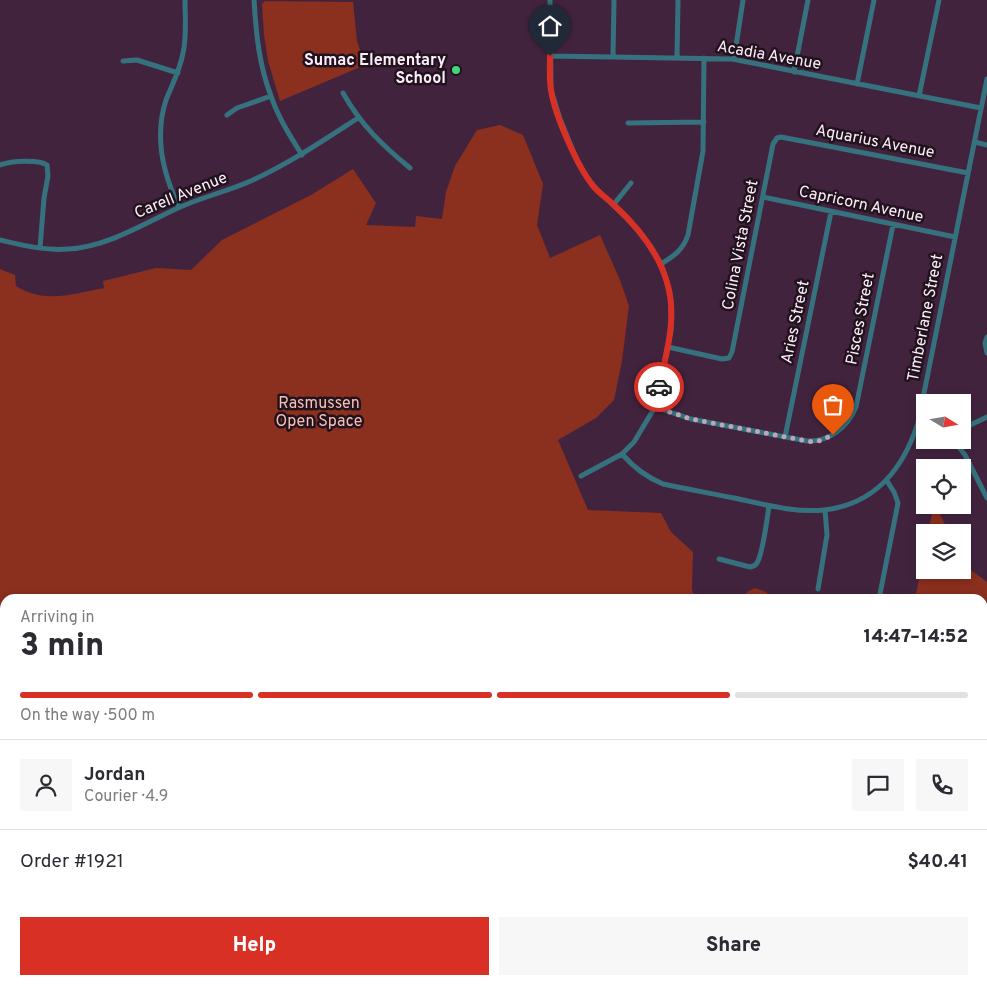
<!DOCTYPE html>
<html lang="en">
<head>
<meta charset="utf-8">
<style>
	body { margin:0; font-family:Overpass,sans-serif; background:#f7f7f7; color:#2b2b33; height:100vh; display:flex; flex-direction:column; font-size:19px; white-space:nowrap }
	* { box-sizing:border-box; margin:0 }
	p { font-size:16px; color:#7c7c81 }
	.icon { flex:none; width:28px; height:28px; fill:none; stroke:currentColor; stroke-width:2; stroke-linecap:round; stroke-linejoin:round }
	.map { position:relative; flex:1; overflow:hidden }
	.panel { position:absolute; left:0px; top:594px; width:988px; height:391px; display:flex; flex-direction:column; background:#fff; border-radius:15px 15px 0 0; box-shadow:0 2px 8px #0003 }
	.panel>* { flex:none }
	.needle { width:32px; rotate:101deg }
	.fabs { position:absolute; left:916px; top:394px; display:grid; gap:10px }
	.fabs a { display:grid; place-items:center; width:55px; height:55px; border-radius:0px; background:#fff; box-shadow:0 2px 8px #0003; font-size:25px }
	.pin { position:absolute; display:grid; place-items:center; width:42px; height:42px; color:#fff; margin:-51px -21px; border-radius:50% 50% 50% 0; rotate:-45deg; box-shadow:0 0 5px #0007 }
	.pin .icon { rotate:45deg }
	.courier { position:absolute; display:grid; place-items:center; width:50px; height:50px; margin:-25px; border:4px solid #d93025; border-radius:50%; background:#fff; color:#222; box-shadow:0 1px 6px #0007 }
	.overview em { font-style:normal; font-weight:800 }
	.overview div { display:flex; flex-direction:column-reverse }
	.overview { display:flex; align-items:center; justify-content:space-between; height:85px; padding:0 20px }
	h1 { font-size:32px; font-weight:800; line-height:38px }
	.bar { display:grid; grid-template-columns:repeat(4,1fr); gap:8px 5px; align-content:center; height:60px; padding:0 20px }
	.bar i { height:6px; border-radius:4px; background:#e1e1e2 }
	.bar .active { background:#d93025 }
	.bar p { grid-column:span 4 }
	.line { display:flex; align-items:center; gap:12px; padding:0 20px; border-top:1px solid #e1e1e2 }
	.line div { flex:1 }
	.round { display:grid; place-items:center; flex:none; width:52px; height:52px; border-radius:0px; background:#f7f7f7 }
	.button { display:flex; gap:10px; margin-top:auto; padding:10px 20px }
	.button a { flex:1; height:58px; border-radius:0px; background:#d93025; color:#fff; font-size:20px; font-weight:800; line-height:58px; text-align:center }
	.button a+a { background:#f7f7f7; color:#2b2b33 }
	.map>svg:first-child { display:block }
	.green { fill:#8b2f1e }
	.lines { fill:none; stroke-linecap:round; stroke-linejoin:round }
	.stream { stroke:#9099de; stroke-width:1 }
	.street { stroke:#36727e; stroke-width:5 }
	.done { stroke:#bca6b8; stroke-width:5; stroke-dasharray:0 9 }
	.route { stroke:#d93025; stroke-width:6 }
	.poi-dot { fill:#3ed77d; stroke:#21131e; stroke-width:2 }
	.labels { text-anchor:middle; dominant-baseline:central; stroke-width:5; stroke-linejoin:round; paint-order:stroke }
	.street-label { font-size:16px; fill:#fdedfa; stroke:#21131e }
	.poi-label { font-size:16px; font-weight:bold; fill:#fdedfa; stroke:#21131e; text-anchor:end }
	.park-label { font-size:16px; fill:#f8bfb2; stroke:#21131e }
</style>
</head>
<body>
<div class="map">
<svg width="987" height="984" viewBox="0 0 987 984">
	<rect width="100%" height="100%" fill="#42233e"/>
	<path class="green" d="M 265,1 L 353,2 L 357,41 L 365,65 L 280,101 L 268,61 L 264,35 L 262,4 Z
		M 500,125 L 523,135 L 543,184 L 537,225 L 550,258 L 600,235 L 620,280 L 629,306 L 622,361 L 614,400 L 596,418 L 558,440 L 588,510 L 661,513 L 671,532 L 693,552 L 692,589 L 695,599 L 5,599 L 5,639 L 0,638 L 0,269 L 15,275 L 16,286 C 44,304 73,294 104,288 L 103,281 L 156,268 L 191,270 L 222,240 L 311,195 L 353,169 L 376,203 L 366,225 L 415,227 L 416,216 L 442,219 L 446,192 L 455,166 L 477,130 Z
		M 934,505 L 935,505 L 949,532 L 928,532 Z
		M 925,549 L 925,570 L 962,570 L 963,557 L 968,568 L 987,582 L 987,984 L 181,984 L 178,980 L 982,980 L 982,599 L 915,599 Z
		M 755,588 L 766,592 L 773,599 L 743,599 L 747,592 Z
		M 5,659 L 5,736 L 0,732 L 0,673 Z"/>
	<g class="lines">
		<path class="stream" d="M 0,643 L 5,646"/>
		<path class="street" d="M 254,0 C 256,33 259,65 271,96 C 278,117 290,136 302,155
			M 550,0 L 551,90 L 560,119 L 578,163 L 587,177 L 596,189 L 631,222 L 651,247 L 661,264 L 668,286 L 671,301 L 671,331 L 655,407 L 634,442 L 622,454 L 581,476
			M 550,56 L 732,59 L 981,108
			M 613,57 L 614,0
			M 677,58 L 678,0
			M 734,59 L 743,0
			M 123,61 L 137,60 L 178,73
			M 794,72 L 808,0
			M 857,84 L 874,0
			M 343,93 C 361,125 382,145 410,168
			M 919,96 L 939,0
			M 227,115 L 237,108 L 271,96
			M 628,123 L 704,122
			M 975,142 L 987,145
			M 0,165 C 11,161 38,159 47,165 L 48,176 L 44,198 L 40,248
			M 763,197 L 955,237
			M 614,204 L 631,183
			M 179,207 C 163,174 154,137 166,100 C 172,85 180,70 183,53 C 187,36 185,18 185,0
			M 0,240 C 22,245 45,251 68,249 C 107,247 143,224 178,208 C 202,197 229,191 253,180 C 290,163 324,140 358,118
			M 661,264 C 674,256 683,250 688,235 L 703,151 L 704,58
			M 987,337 L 985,343 L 987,353
			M 668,347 L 722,359 L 729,358 L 732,352 L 773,144 L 777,138 L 781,137 L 968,173
			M 655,407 L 691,419 L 807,441 C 829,442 847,428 856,407 L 893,225
			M 962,429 L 987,417
			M 785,437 L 831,212
			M 956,440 L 957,445 L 965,455 L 987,498
			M 622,454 C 634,468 646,477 663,484 C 686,489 710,493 734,498 C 763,504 794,513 824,510 C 876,504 903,469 918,423 L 987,79
			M 719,559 L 750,567 C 754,566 755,566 757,563 C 763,553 767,519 769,506
			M 818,589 L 827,535 L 825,510
			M 879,599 L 898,503 L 894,492 L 887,481
			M 0,786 L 5,792"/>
	</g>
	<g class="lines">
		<path class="done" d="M 659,387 L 655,407 L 691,419 L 807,441 L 816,442 L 833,435"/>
		<path class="route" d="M 550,56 C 550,68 549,79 551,90 C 555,116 578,168 594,187 C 600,194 608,199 614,205 C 638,227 660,254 668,286 C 677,320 666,354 659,387"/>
	</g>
	<circle class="poi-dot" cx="456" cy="70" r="5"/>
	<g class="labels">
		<g class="street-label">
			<text transform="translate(769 56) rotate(10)">Acadia Avenue</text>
			<text transform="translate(875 142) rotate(11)">Aquarius Avenue</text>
			<text transform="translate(181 196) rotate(-22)">Carell Avenue</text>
			<text transform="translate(861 205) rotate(12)">Capricorn Avenue</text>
			<text transform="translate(741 245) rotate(-79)">Colina Vista Street</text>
			<text transform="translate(926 318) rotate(-79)">Timberlane Street</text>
			<text transform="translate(861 319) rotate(-79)">Pisces Street</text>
			<text transform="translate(796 322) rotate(-78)">Aries Street</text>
		</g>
		<g class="poi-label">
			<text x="446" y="61">Sumac Elementary<tspan x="446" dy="18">School</tspan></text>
		</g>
		<g class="park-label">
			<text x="319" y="404">Rasmussen<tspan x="319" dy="18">Open Space</tspan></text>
		</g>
	</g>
</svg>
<div class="fabs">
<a><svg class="needle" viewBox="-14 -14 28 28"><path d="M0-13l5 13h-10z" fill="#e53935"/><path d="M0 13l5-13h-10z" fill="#7c7c81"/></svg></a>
<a><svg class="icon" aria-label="locate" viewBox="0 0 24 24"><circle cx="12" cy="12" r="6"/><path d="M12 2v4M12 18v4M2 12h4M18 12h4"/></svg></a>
<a><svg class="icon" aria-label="layers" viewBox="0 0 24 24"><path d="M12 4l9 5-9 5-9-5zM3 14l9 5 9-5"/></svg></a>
</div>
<div class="pin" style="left:833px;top:435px;background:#ea580c"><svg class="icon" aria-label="bag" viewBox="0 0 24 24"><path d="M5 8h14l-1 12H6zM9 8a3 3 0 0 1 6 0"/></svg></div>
<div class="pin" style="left:550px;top:56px;background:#1f2937"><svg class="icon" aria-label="home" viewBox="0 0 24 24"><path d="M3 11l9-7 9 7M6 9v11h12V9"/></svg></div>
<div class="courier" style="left:659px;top:387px"><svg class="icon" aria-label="car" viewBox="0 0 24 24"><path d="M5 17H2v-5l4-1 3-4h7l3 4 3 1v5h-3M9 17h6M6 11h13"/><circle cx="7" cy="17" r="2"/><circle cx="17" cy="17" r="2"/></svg></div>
<section class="panel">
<div class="overview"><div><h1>3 min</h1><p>Arriving in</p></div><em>14:47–14:52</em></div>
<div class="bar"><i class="active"></i><i class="active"></i><i class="active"></i><i></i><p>On the way · 500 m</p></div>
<div class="line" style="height:90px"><a class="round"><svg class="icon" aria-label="person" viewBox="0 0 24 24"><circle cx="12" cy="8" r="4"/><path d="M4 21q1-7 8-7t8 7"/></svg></a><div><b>Jordan</b><p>Courier · 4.9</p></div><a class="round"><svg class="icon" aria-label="chat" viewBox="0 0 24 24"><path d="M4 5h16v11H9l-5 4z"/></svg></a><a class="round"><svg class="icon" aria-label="phone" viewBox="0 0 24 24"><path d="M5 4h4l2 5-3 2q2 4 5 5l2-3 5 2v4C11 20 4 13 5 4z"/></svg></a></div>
<div class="line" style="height:65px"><div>Order #1921</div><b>$40.41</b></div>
<div class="button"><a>Help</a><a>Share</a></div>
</section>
</div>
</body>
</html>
